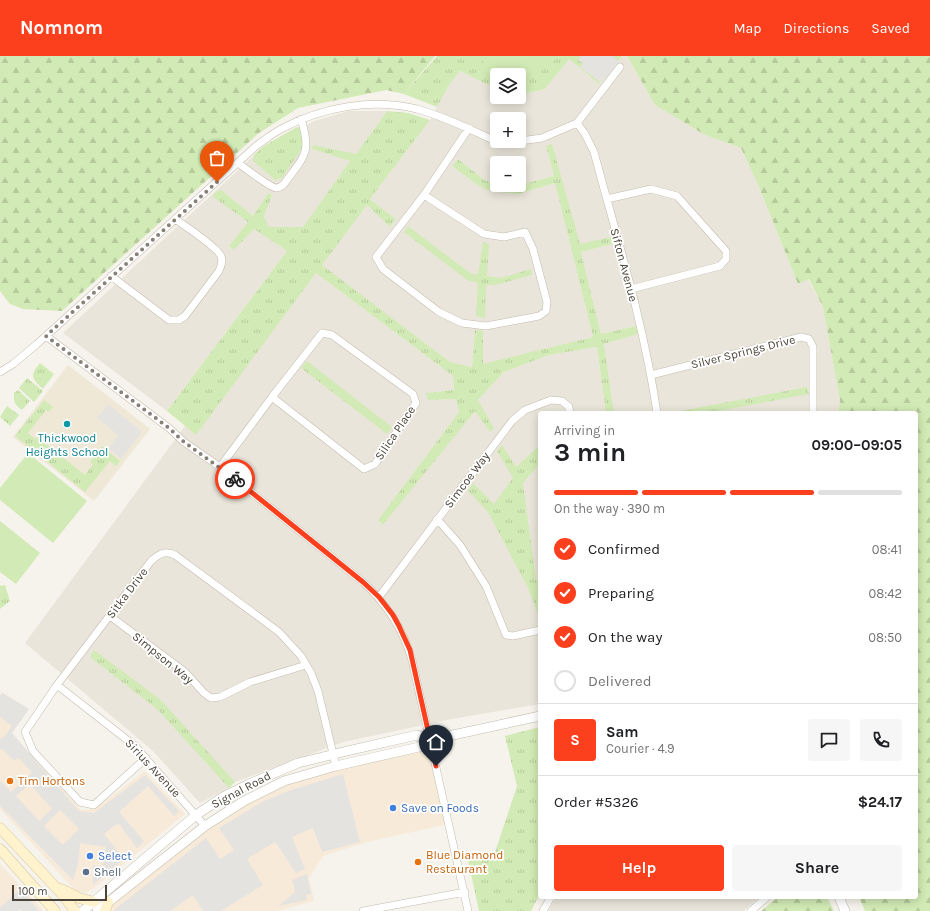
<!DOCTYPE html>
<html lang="en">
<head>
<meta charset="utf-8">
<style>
	body { margin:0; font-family:Karla,sans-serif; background:#f6f6f6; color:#202124; height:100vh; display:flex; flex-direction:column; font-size:15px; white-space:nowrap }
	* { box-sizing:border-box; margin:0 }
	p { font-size:13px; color:#757577 }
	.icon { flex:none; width:22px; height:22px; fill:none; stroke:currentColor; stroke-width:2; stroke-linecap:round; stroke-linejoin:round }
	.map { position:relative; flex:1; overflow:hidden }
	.details { position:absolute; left:538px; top:355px; width:380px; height:488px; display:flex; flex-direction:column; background:#fff; border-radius:4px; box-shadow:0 2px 10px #0003 }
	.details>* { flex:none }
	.fabs { position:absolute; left:490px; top:12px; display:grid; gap:8px }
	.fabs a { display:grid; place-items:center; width:36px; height:36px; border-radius:4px; background:#fff; box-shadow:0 2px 10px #0003; font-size:20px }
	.scale { position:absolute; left:12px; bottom:10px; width:95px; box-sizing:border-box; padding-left:4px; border:2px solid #4b4439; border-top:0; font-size:11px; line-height:14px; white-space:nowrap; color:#4b4439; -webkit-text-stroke:3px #fff; paint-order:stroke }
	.pin { position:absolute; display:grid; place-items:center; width:34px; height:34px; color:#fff; margin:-41px -17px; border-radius:50% 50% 50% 0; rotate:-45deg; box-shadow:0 0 4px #0007 }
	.pin .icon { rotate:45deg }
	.courier { position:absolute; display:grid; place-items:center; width:40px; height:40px; margin:-20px; border:3px solid #fc3f1d; border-radius:50%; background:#fff; color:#222; box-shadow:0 1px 5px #0007 }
	.overview em { font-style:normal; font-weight:700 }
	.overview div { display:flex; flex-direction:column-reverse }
	.overview { display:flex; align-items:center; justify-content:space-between; height:68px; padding:0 16px }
	h1 { font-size:26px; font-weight:700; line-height:30px }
	.bar { display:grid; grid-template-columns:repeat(4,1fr); gap:6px 4px; align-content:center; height:48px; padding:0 16px }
	.bar i { height:5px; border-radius:3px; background:#e0e0e0 }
	.bar .selected { background:#fc3f1d }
	.bar p { grid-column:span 4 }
	.line { display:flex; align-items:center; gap:10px; padding:0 16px; border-top:1px solid #e0e0e0 }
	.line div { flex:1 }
	.round { display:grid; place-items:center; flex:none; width:42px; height:42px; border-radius:4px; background:#f6f6f6 }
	ol { padding:0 16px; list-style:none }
	li { display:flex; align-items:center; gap:12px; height:44px }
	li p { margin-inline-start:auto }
	li .icon { padding:4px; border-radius:50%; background:#fc3f1d; color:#fff; stroke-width:4 }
	li:last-child { color:#757577 }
	li i { width:22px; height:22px; border:2px solid #e0e0e0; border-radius:50% }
	.cta { display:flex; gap:8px; margin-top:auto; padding:8px 16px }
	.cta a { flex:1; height:46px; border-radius:4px; background:#fc3f1d; color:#fff; font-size:16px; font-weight:700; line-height:46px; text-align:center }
	.cta a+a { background:#f6f6f6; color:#202124 }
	header { display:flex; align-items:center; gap:24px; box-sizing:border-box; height:56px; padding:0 20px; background:#fc3f1d; color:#fff }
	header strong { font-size:19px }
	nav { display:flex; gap:22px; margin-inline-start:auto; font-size:14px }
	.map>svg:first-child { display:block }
	.residential { fill:#eae5da; fill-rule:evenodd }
	.commercial { fill:#f7ead8 }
	.education { fill:#efe8d6 }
	.grass { fill:url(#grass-tufts) }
	.forest { fill:url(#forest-firs) }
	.pitch { fill:#d2eab5 }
	.parking { fill:#e5e3e0; fill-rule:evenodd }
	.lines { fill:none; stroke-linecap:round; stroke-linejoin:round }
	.minor-casing { stroke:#c2bbae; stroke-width:8 }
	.tertiary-casing { stroke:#c2bbae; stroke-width:10 }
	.secondary-casing { stroke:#d6c79b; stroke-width:11 }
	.minor { stroke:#fff; stroke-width:7 }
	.tertiary { stroke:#fff; stroke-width:9 }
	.secondary { stroke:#fff3cd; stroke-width:10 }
	.done { stroke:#878178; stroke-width:4; stroke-dasharray:0 7.2 }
	.route { stroke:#fc3f1d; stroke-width:5 }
	.culture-dot { fill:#0f9aa8; stroke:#fff; stroke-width:1.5 }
	.food-dot { fill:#e8710a; stroke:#fff; stroke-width:1.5 }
	.shop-dot { fill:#3f7fe0; stroke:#fff; stroke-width:1.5 }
	.service-dot { fill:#5c6f8a; stroke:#fff; stroke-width:1.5 }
	.labels { text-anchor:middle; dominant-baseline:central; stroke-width:3.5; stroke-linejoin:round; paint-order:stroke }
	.street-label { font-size:12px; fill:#4b4439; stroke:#fff }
	.culture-label { font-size:12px; fill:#0d838f; stroke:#fff }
	.food-label { font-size:12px; fill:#c56008; stroke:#fff; text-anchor:start }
	.shop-label { font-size:12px; fill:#366cbe; stroke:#fff; text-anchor:start }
	.service-label { font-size:12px; fill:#4e5e75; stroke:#fff; text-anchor:start }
</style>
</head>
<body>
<header>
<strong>Nomnom</strong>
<nav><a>Map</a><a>Directions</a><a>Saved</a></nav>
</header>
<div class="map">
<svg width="930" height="855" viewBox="0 0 930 855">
	<defs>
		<pattern id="grass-tufts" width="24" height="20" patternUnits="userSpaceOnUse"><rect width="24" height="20" fill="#d2eab5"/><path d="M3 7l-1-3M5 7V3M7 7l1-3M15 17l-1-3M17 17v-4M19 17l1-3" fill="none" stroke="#b6ca9c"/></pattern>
		<pattern id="forest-firs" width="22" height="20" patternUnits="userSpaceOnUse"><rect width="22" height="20" fill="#d2eab5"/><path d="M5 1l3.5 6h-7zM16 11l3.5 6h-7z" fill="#b6ca9c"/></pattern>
	</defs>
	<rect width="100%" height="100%" fill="#f6f3ec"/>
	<path class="residential" d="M 622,0 L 627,0 L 655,49 L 705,79 L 741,92 L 759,131 L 798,228 L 808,223 L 823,251 L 840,345 L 838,357 L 614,357 L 604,288 L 637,278 L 636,270 L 601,278 L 581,196 L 612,188 L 611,181 L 580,189 L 546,90 L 554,120 L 523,128 L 519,128 L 519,107 L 497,107 L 497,126 L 486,125 L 458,103 L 452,110 L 479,130 L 518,138 L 555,127 L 593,281 L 483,309 L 483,275 L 475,275 L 472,311 L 450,306 L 321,209 L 367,149 L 390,171 L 396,163 L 370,143 L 430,64 L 449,29 L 460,15 L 497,33 L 497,41 L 519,41 L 519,39 L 545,33 L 569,3 L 599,28 ZM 497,63 L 519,63 L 519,85 L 497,85 Z
		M 349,55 L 387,55 L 356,98 L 312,93 L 351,104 L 303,171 L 269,171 L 264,161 L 272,139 L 268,137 L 253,160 L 220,133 L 213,140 L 248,166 L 229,190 L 234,194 L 254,173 L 287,195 L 167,355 L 63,277 L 264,90 L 297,71 L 301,73 L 314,65 Z
		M 316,217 L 453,320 L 454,334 L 427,337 L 428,344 L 456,343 L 459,356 L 378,464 L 383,469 L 475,354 L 490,375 L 478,344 L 504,316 L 549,299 L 597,291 L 606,357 L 540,357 L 540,648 L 452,663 L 343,686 L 235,726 L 229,732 L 200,747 L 153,695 L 25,587 L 185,370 L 196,378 Z
		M 557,841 L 759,841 L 744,855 L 548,855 Z"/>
	<path class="commercial" d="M 2,636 L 29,653 L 11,677 L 81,754 L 95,753 L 145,715 L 185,758 L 94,832 L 85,837 L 75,834 L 0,753 L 0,639 Z
		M 430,684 L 449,768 L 367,786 L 323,800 L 309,822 L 314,845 L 277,855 L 105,855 L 205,770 L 284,725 Z
		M 0,808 L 44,855 L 0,855 Z"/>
	<path class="education" d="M 68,309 L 150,373 L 94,445 L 13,381 Z"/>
	<path class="grass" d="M 437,0 L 622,0 L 599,28 L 569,3 L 545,33 L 519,39 L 519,19 L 497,19 L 497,33 L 460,15 L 449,29 L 437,51 L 404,38 Z
		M 387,55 L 408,57 L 430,64 L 370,143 L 396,163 L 390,171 L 367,149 L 322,209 L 450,306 L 472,311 L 475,274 L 483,275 L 483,308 L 593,281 L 555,127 L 518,138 L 490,135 L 479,130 L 452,110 L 458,103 L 486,125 L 497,126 L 497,129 L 519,129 L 519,128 L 523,128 L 554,120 L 546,90 L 552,88 L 580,188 L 611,181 L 612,188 L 581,196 L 601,278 L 636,270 L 638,278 L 604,288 L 614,357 L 606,357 L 597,291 L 549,299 L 504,316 L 478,344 L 494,372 L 490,376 L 475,355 L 383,469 L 378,464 L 459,356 L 456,343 L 428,344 L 426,337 L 454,334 L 453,320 L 316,217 L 196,379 L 167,355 L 287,195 L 254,173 L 234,194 L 229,190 L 248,166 L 212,140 L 220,133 L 253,160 L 268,137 L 272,139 L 264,161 L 269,171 L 303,171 L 350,105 L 312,93 L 313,89 L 356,98 Z
		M 297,71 L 301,73 L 303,91 L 282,122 L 275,124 L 253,105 L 254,99 L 264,90 Z
		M 408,170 L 470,217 L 478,219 L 483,186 L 489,188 L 487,220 L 501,222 L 531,213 L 532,219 L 495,229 L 486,229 L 485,262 L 476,260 L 478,227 L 467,224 L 404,176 Z
		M 307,305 L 392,371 L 387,378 L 301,312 Z
		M 40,307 L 54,318 L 43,333 C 31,322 30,319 40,307 Z
		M 27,322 L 43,335 L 34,346 L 19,332 Z
		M 807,331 L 809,338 L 708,357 L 670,357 Z
		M 18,334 L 30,345 L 22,354 C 15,349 13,346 14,337 Z
		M 44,344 L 53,351 L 49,356 L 46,354 L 28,377 L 35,383 L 37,381 L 85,419 L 93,408 L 90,406 L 102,390 L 120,405 L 116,410 L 110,405 L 85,436 L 15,380 Z
		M 7,350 L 19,359 L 10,370 L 0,361 Z
		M 502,389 L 516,411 L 540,389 L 540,407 L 523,427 L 536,524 L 540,524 L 540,532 L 538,532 L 540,540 L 540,564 L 529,534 L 488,456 L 468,435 L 473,427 L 494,448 L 513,422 L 497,395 Z
		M 0,529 L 1,530 L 5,529 L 10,545 L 0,553 Z
		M 94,594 L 161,644 L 235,726 L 229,732 L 157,653 L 90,601 Z
		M 540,671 L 540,838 L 531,855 L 479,855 L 466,795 L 493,802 L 517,730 L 505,680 Z"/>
	<path class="forest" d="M 0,0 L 435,0 L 404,38 L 386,34 L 298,52 L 259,77 L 62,255 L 23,253 L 10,248 L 0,235 Z
		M 627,0 L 930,0 L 930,855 L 865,855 L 859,841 L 916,841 L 916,357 L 838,357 L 840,345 L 823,251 L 809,223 L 798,228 L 759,131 L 741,92 L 705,79 L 655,49 Z
		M 778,841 L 827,841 L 834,855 L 761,855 Z"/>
	<path class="pitch" d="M 478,0 L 560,0 L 519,32 L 519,19 L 497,19 L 497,20 L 484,7 Z
		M 28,397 L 87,445 L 53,487 L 0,444 L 0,432 Z
		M 0,465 L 40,497 L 16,528 L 0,516 Z"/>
	<path class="parking" d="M 581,0 L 612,0 L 620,6 L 607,23 L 604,21 L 600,26 L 580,11 L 583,7 L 578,4 Z
		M 108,348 L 142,376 L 121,403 L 108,392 L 118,379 L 97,362 Z
		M 2,637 L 29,653 L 12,677 L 79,755 L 94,757 L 145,719 L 179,755 L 174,760 L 148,730 L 119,756 L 144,785 L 137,792 L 118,767 L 104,778 L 124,803 L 93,829 L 93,809 L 102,811 L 106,791 L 80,787 L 78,808 L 73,824 L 0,750 L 0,725 L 11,736 L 32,717 L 20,703 L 13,704 L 2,693 L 0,694 L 0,683 L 5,680 L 12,670 L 0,661 L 0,640 ZM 30,728 L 52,753 L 39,765 L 16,740 ZM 60,754 L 79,773 L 63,789 L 44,770 Z
		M 343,718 L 360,786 L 322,796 L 313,772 L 292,781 L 305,813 L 296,817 L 275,786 L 247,803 L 263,829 L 221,855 L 203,855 L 193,839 L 170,855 L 114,855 L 114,854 L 206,782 L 220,803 L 234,794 L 219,772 L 264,745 L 291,734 Z
		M 307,818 L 311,838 L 306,839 L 307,844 L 279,850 L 295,836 L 292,824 Z
		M 21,833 L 39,855 L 22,855 L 20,853 L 18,855 L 0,855 L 0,851 Z"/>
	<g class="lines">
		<g class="minor-casing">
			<path id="minor" d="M 577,67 L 585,78 L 594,96 C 617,182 644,268 657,357
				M 507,85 L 513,86 L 542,82 L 577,67 L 620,11
				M 238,107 C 245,112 269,131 276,132 C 279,132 282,130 284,128 C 304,100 312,98 301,63
				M 424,139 L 484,178 L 504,181 L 525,176 L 533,193 L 547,246 L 546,255 L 539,260 L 486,270 L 462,267 L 439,256 L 383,213 L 376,201 L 424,139 L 469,72
				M 607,143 L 651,133 L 677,140 L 726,195 L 726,203 L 720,210 L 631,233
				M 111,220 L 169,264 L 179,264 L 185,260 L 219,215 C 221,211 223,206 221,200 C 217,191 185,170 175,163
				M 46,280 L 169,372 L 184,386 L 220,411 L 363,526 C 387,548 403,572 412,604 L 468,855
				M 0,316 L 13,308 L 37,288 L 256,90 C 264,84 272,78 281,73 C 322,51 372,42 417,53 C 443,60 467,72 491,83 L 497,83
				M 651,319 L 801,281 L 809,283 L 813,291 L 813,357
				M 220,411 L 272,341 L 322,277 L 332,279 L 413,338 L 416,347 L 375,408 L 364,413 L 272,341
				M 437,463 L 460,489 L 486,530 L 506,579 L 513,580 L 540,574
				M 379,541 L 512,365 L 525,354 L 551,344 L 562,345 L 569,351 L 570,357
				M 110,560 L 185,616 L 204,637 L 211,642 L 220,641 L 250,626 L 306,609
				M 57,629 L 135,690 L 205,770
				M 146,702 L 94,749 L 80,746 L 33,695 L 25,676 L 57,629 L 151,505 C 159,498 165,494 175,499 L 279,576 L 301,600 L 311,617 L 318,635 L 336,710
				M 363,855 L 465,836
				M 543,855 L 551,841
				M 751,855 L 767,841"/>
		</g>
		<g class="tertiary-casing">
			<path id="tertiary" d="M 839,841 L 845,855
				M 83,855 L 196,759 L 223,741 L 249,728 L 298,707 L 347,695 L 417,679 L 430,684
				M 97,855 L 205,770 L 244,745 L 284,725 L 336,710 L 419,691 L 430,684 L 540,660"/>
		</g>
		<g class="secondary-casing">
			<path id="secondary" d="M 0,772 L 63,839 L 75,855
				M 0,793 L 55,855
				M 61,833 L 79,842 L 94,846
				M 105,855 L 108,846"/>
		</g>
		<use href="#minor" class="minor"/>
		<use href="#tertiary" class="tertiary"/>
		<use href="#secondary" class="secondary"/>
	</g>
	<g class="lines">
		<path class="done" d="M 217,126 L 46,280 L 169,372 L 184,386 L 235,423"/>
		<path class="route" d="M 235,423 L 363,526 L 379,541 L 393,559 L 399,570 L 410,594 L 436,710"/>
	</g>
	<circle class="culture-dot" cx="67" cy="368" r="4"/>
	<g class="food-dot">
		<circle cx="10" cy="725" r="4"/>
		<circle cx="418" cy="806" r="4"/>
	</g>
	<g class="shop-dot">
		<circle cx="393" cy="752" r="4"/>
		<circle cx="90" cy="800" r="4"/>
	</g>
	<circle class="service-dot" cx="86" cy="816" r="4"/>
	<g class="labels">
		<g class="street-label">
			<text transform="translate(624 209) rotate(75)">Sifton Avenue</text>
			<text transform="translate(743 296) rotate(-14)">Silver Springs Drive</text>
			<text transform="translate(395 377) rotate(-56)">Silica Place</text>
			<text transform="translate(467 424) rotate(-53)">Simcoe Way</text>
			<text transform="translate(127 537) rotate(-53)">Sitka Drive</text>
			<text transform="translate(163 602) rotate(39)">Simpson Way</text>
			<text transform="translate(153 712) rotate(47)">Sirius Avenue</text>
			<text transform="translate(241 734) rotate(-28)">Signal Road</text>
		</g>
		<g class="culture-label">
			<text x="67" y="382">Thickwood<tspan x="67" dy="14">Heights School</tspan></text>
		</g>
		<g class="food-label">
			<text x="18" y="725">Tim Hortons</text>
			<text x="426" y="799">Blue Diamond<tspan x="426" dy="14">Restaurant</tspan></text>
		</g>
		<g class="shop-label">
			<text x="401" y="752">Save on Foods</text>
			<text x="98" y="800">Select</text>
		</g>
		<g class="service-label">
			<text x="94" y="816">Shell</text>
		</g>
	</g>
</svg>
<div class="fabs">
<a><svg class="icon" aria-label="layers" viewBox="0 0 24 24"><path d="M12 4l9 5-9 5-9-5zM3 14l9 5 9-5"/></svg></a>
<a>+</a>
<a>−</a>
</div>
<div class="scale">100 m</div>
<div class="pin" style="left:217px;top:126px;background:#ea580c"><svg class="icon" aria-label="bag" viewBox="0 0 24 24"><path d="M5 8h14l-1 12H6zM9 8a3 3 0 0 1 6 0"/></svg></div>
<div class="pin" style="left:436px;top:710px;background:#1f2937"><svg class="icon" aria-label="home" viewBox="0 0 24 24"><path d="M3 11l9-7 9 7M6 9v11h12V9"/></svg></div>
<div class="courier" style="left:235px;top:423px"><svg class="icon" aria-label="bike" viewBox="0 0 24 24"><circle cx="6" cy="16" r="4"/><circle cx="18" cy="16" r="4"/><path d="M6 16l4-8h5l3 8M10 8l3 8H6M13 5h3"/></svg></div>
<section class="details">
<div class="overview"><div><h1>3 min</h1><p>Arriving in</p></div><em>09:00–09:05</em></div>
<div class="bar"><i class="selected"></i><i class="selected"></i><i class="selected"></i><i></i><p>On the way · 390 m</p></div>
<ol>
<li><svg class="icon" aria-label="check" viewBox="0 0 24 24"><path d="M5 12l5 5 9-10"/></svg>Confirmed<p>08:41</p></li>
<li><svg class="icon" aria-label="check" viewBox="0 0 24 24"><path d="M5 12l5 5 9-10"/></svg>Preparing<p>08:42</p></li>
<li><svg class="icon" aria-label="check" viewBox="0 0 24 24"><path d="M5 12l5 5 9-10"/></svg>On the way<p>08:50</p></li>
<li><i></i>Delivered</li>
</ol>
<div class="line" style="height:72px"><b class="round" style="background:#fc3f1d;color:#fff">S</b><div><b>Sam</b><p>Courier · 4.9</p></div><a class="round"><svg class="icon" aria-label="chat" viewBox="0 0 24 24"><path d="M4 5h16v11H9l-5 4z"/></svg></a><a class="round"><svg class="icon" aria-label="phone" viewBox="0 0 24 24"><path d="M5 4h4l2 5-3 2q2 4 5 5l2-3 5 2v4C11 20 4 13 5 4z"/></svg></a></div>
<div class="line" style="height:52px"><div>Order #5326</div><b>$24.17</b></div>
<div class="cta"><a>Help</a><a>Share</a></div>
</section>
</div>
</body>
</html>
